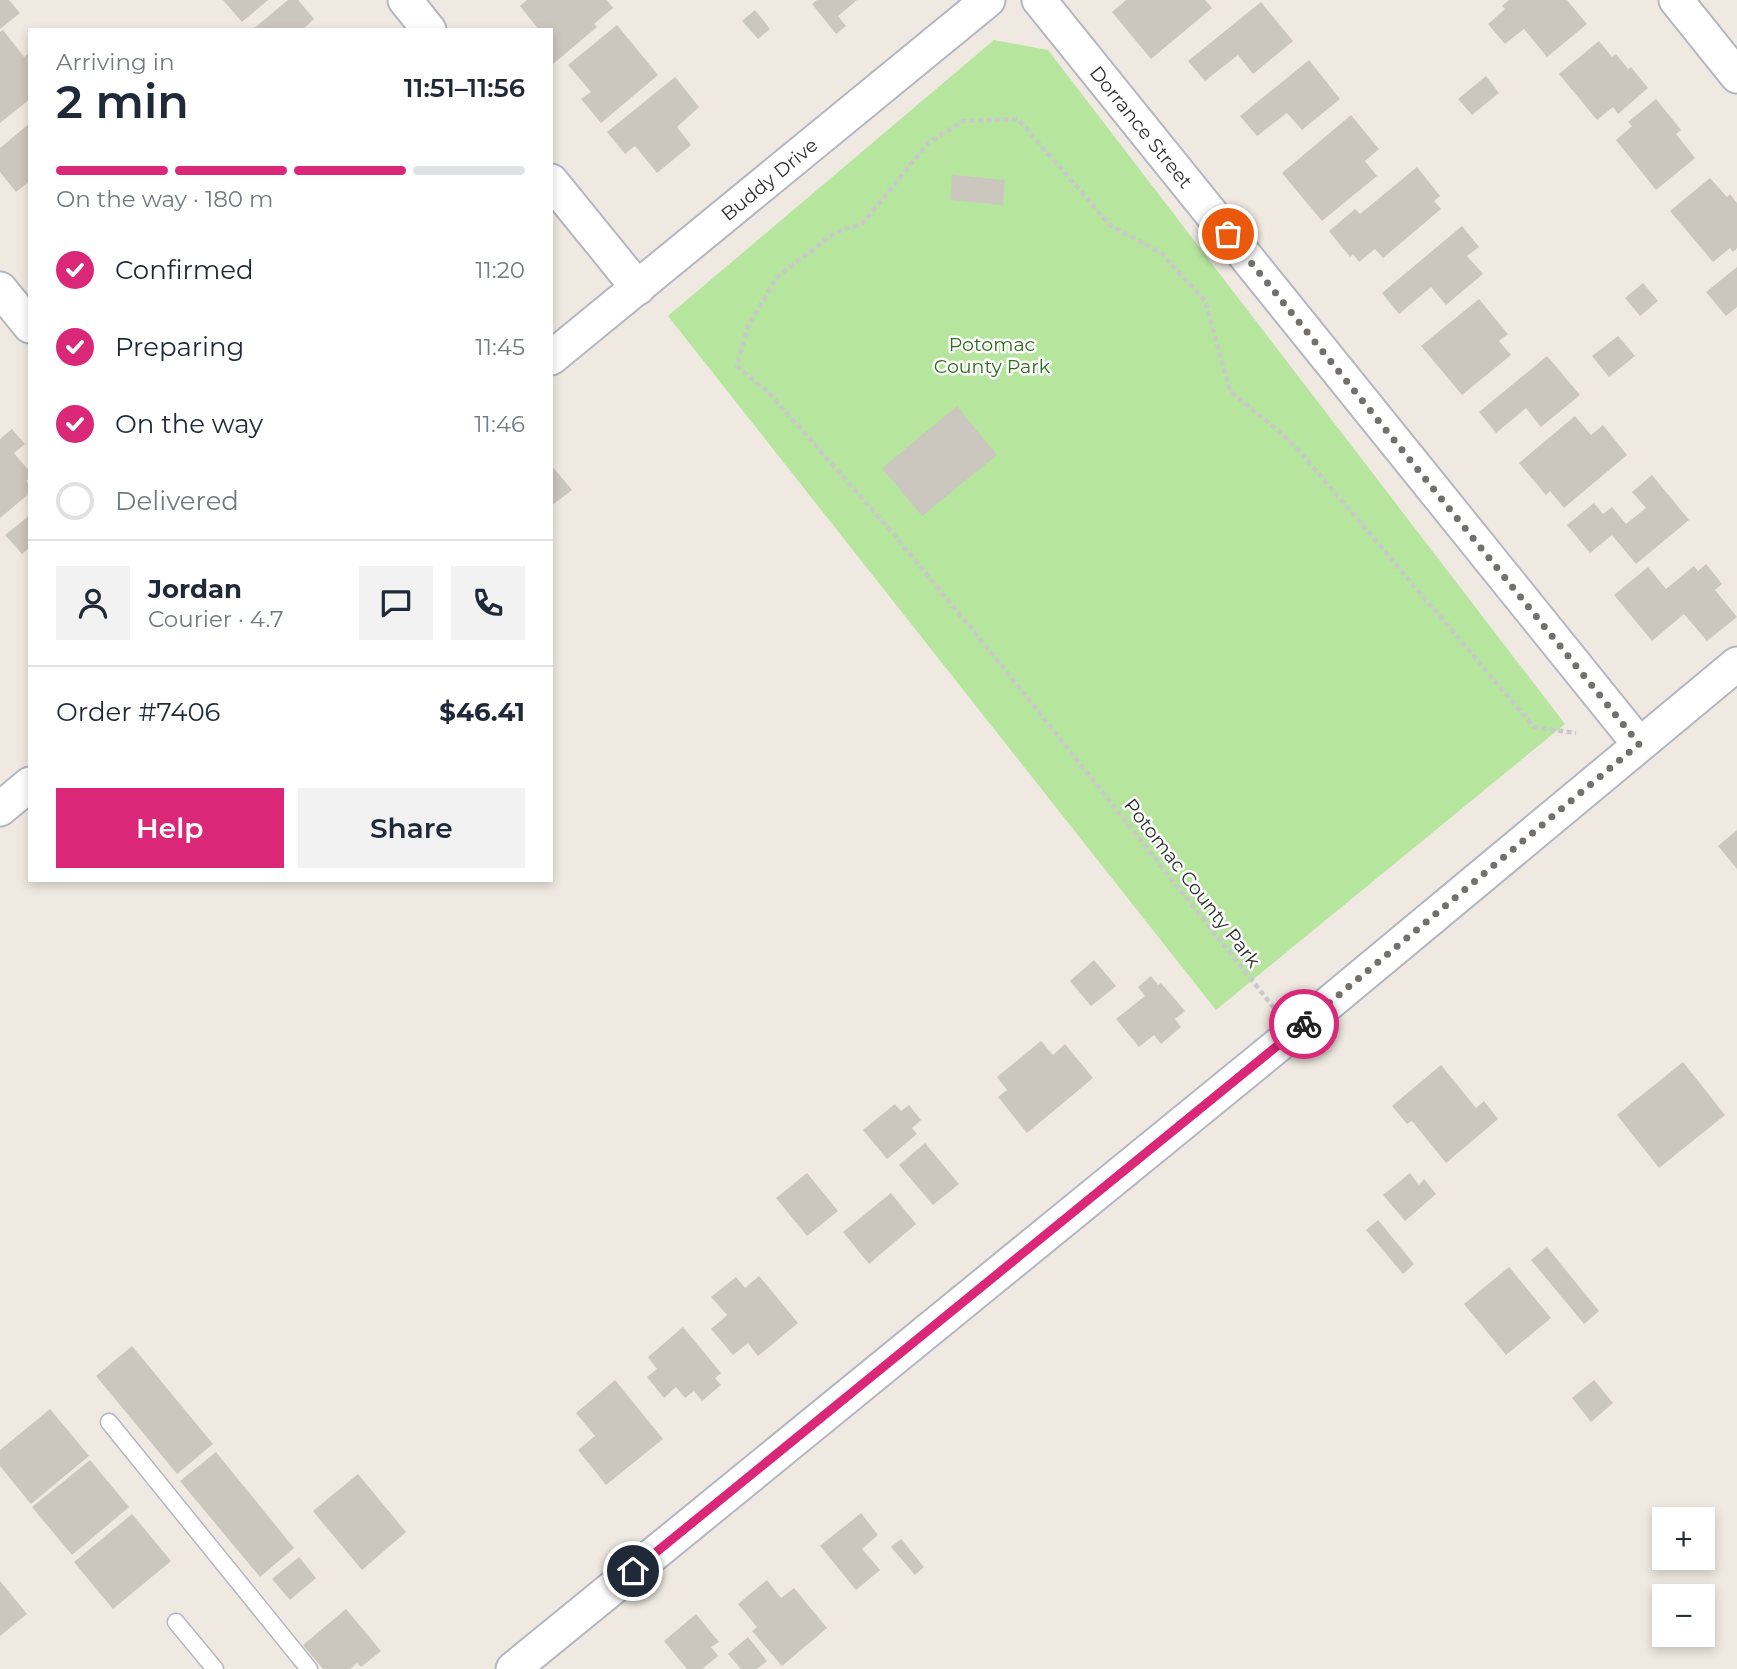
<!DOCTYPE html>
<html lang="en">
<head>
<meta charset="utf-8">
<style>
	body { margin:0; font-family:Montserrat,sans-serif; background:#f2f2f3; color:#1f2937; height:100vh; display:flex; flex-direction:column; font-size:26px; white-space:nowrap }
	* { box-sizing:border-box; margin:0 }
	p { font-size:23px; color:#747a83 }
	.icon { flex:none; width:38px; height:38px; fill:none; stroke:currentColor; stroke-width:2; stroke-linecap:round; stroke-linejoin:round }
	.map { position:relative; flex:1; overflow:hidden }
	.sheet { position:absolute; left:28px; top:28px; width:525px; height:854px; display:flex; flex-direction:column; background:#fff; border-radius:0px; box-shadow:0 4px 10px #0003 }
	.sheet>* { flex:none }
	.tools { position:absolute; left:1652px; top:1507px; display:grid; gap:14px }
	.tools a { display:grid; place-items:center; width:63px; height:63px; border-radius:0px; background:#fff; box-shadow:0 4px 10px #0003; font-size:35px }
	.pin { position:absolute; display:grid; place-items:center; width:60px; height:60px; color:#fff; margin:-30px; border:4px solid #fff; border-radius:50%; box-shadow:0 2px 7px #0007 }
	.courier { position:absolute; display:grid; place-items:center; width:70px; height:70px; margin:-35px; border:5px solid #db2777; border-radius:50%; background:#fff; color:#222; box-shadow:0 2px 9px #0007 }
	.overview em { font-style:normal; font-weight:600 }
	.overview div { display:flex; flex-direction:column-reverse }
	.overview { display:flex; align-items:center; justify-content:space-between; height:119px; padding:0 28px }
	h1 { font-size:46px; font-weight:600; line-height:52px }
	.bar { display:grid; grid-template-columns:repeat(4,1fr); gap:10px 7px; align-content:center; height:84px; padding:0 28px }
	.bar i { height:9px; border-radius:5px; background:#e0e1e3 }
	.bar .on { background:#db2777 }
	.bar p { grid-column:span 4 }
	.line { display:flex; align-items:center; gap:18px; padding:0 28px; border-top:2px solid #e0e1e3 }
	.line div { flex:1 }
	.round { display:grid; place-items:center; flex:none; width:74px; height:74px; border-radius:0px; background:#f2f2f3 }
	ol { padding:0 28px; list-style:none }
	li { display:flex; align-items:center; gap:21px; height:77px }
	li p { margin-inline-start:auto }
	li .icon { padding:7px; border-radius:50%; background:#db2777; color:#fff; stroke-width:4 }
	li:last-child { color:#747a83 }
	li i { width:38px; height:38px; border:4px solid #e0e1e3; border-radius:50% }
	.action { display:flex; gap:14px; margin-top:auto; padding:14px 28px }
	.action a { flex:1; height:80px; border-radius:0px; background:#db2777; color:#fff; font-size:28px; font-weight:600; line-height:80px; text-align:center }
	.action a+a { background:#f2f2f3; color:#1f2937 }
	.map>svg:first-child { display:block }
	.green { fill:#b6e59e }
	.building { fill:#cbc7bf }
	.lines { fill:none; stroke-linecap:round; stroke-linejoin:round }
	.service-casing { stroke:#b4b7c1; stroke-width:19 }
	.minor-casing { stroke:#b4b7c1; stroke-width:37 }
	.path { stroke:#c9c9c9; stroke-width:4.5; stroke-dasharray:5 3.5; stroke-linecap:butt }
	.service { stroke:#fff; stroke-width:16 }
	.minor { stroke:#fff; stroke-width:33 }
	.done { stroke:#726f6d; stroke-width:7; stroke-dasharray:0 12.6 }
	.route { stroke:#db2777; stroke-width:9 }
	.labels { text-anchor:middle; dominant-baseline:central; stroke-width:5; stroke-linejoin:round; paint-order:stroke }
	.street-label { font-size:19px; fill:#2e2e2e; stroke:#fff }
	.park-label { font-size:19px; fill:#2c6e1b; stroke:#fff }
</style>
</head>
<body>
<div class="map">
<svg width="1737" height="1669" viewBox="0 0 1737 1669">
	<rect width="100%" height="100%" fill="#efe9e1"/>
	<path class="green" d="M 994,40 L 1048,50 L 1565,724 L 1216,1010 L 668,316 Z"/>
	<path class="building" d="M 0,0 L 9,0 L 20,13 L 0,29 Z
		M 223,0 L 268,0 L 242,22 Z
		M 288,0 L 298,0 L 314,19 L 304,28 L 306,30 L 252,30 Z
		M 527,0 L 607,0 L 613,8 L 594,24 L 597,27 L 553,64 L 551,30 L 539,30 L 520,6 Z
		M 817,0 L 857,0 L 838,16 L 846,26 L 836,34 L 812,4 Z
		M 1126,0 L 1205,0 L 1212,8 L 1151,59 L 1112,12 Z
		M 1509,0 L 1567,0 L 1587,24 L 1547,57 L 1524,29 L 1505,44 L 1488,24 L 1505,9 L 1502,6 Z
		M 1261,2 L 1293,41 L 1253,74 L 1238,55 L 1205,81 L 1188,61 Z
		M 755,10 L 770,29 L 758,39 L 742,21 Z
		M 617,25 L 658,75 L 601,123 L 581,99 L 591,92 L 568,65 Z
		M 3,30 L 24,57 L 30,52 L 30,99 L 0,123 L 0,32 Z
		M 1599,41 L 1612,57 L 1616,54 L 1628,69 L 1631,67 L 1648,88 L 1618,114 L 1613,107 L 1597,120 L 1559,74 Z
		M 1309,60 L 1340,99 L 1302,130 L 1287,113 L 1257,136 L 1240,116 Z
		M 1486,76 L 1499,93 L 1472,115 L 1458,99 Z
		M 675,77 L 699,107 L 677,127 L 691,145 L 657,173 L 635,146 L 625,154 L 607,132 Z
		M 1656,99 L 1681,130 L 1676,134 L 1695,158 L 1656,190 L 1616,140 L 1632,126 L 1628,122 Z
		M 1351,115 L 1379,149 L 1365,161 L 1377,176 L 1322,221 L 1282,173 Z
		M 30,123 L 30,181 L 16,192 L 0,172 L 0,148 Z
		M 1417,167 L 1440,196 L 1434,201 L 1441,209 L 1383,258 L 1375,249 L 1359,262 L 1353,254 L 1350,257 L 1329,231 L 1355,209 L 1360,214 Z
		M 952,175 L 1005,180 L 1003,205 L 950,200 Z
		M 1710,178 L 1727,197 L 1730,194 L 1737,203 L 1737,248 L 1733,252 L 1730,248 L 1713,262 L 1670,211 Z
		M 1462,226 L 1479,247 L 1467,256 L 1483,274 L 1446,305 L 1431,287 L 1399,314 L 1382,293 Z
		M 1737,267 L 1737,307 L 1726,316 L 1706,292 Z
		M 1643,283 L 1658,301 L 1640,316 L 1625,298 Z
		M 1479,299 L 1508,334 L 1499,341 L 1511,355 L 1462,395 L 1421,346 Z
		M 1618,336 L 1635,356 L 1609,377 L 1592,356 Z
		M 1547,356 L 1580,395 L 1541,427 L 1526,408 L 1496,433 L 1479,412 Z
		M 957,406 L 997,455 L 922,516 L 882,468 Z
		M 1575,416 L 1591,435 L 1603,425 L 1627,455 L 1564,508 L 1550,491 L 1546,495 L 1519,463 Z
		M 12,429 L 25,444 L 14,453 L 30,472 L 30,478 L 26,481 L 30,485 L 30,493 L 0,518 L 0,439 Z
		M 551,465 L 572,490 L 551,506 Z
		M 1652,475 L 1689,520 L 1636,564 L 1612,535 L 1590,553 L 1567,525 L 1594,503 L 1603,514 L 1612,507 L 1626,524 L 1646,508 L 1632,492 Z
		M 30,515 L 30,547 L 22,554 L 5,535 Z
		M 1706,564 L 1722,584 L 1715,590 L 1737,617 L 1707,641 L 1684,614 L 1652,641 L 1614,595 L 1648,567 L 1666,589 L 1694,566 L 1698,571 Z
		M 1737,830 L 1737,869 L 1718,846 Z
		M 1094,960 L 1116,986 L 1091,1006 L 1070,981 Z
		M 1151,976 L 1158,985 L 1161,983 L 1185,1011 L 1175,1019 L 1181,1027 L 1161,1044 L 1154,1035 L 1139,1047 L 1116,1019 L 1145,996 L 1138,987 Z
		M 1041,1041 L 1053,1055 L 1065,1044 L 1093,1078 L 1027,1133 L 998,1097 L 1007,1090 L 997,1077 Z
		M 1683,1062 L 1725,1115 L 1659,1168 L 1617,1115 Z
		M 1441,1065 L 1476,1108 L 1484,1101 L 1498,1119 L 1446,1163 L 1412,1121 L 1407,1124 L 1392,1106 Z
		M 895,1104 L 901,1111 L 909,1105 L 921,1120 L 912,1128 L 917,1134 L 887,1159 L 863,1130 Z
		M 925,1143 L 959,1184 L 933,1205 L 899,1165 Z
		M 807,1173 L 838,1211 L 807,1236 L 776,1198 Z
		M 1410,1173 L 1419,1185 L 1424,1179 L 1436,1194 L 1405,1221 L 1383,1195 Z
		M 891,1193 L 916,1224 L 869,1264 L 843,1232 Z
		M 1378,1220 L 1414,1264 L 1403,1274 L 1366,1230 Z
		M 1547,1247 L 1599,1311 L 1584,1324 L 1531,1260 Z
		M 1509,1267 L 1551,1318 L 1506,1355 L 1464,1304 Z
		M 759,1276 L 798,1323 L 758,1356 L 748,1343 L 733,1355 L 711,1329 L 727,1315 L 711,1297 L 736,1277 L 745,1288 Z
		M 683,1327 L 721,1373 L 715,1378 L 721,1385 L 702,1401 L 694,1391 L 685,1398 L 676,1387 L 664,1398 L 647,1377 L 657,1369 L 648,1357 Z
		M 132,1346 L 213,1444 L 177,1474 L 96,1376 Z
		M 615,1380 L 663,1439 L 606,1485 L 578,1450 L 595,1436 L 576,1413 Z
		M 1594,1380 L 1613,1403 L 1591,1422 L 1572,1398 Z
		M 50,1409 L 89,1456 L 31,1504 L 0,1466 L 0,1450 Z
		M 216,1452 L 294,1548 L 260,1577 L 180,1481 Z
		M 90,1460 L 129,1507 L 72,1555 L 32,1507 Z
		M 358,1474 L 406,1532 L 362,1570 L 313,1511 Z
		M 861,1513 L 878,1535 L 862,1549 L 880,1570 L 856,1590 L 820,1546 Z
		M 132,1514 L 171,1561 L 113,1609 L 74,1562 Z
		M 901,1539 L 924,1567 L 915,1575 L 891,1547 Z
		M 299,1557 L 316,1578 L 290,1600 L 272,1579 Z
		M 767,1580 L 781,1598 L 794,1588 L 827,1628 L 782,1666 L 752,1631 L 757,1627 L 738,1604 Z
		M 0,1581 L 27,1614 L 0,1636 Z
		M 346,1609 L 381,1651 L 361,1667 L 357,1663 L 350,1669 L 323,1669 L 303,1645 Z
		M 696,1614 L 719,1642 L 711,1647 L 718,1656 L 702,1669 L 687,1669 L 664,1641 Z
		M 748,1637 L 767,1661 L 757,1669 L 741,1669 L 728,1654 Z"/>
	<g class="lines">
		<g class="service-casing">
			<path id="service" d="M 109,1422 L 309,1669
				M 176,1622 L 215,1669"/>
		</g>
		<g class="minor-casing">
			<g id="minor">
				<path d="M 405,0 L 429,30"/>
				<path id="s1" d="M 1039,0 L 1639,744"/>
				<path d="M 1676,0 L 1737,76"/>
				<path d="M 551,181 L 638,288"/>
				<path d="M 0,289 L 30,326"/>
				<path id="s2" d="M 551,358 L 988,0"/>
				<path d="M 0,809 L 30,784"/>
				<path d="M 513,1669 L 1293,1033 L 1737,664"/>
			</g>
		</g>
		<path class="path" d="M 1274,1008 L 1002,666 L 885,524 L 770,394 L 737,366 L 748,326 L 778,276 L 836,232 L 862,224 L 928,143 L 963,121 L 1018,119 L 1111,226 L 1161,253 L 1205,301 L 1230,391 L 1281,433 L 1302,454 L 1534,727 L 1576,733"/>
		<use href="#service" class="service"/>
		<use href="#minor" class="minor"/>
	</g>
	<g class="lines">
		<path class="done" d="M 1228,234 L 1639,744 L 1304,1024"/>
		<path class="route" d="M 633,1571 L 1304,1024"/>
	</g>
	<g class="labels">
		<g class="street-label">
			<text stroke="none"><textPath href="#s1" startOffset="163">Dorrance Street</textPath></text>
			<text stroke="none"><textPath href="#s2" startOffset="282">Buddy Drive</textPath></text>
			<text transform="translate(1192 883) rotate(52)">Potomac County Park</text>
		</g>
		<g class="park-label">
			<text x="992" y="344">Potomac<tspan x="992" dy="22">County Park</tspan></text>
		</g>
	</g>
</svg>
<div class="tools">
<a>+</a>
<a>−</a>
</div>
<div class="pin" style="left:1228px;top:234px;background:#ea580c"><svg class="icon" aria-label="bag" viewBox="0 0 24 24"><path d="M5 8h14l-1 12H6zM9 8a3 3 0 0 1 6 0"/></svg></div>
<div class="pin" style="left:633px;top:1571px;background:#1f2937"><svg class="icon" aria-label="home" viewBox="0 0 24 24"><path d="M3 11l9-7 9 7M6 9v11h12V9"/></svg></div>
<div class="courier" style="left:1304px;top:1024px"><svg class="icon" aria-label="bike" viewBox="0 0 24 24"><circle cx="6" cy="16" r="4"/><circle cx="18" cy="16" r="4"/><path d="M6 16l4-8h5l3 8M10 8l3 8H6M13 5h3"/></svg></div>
<section class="sheet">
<div class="overview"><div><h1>2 min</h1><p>Arriving in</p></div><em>11:51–11:56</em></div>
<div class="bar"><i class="on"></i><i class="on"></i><i class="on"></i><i></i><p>On the way · 180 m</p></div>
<ol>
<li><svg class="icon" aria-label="check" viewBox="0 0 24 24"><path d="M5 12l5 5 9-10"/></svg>Confirmed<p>11:20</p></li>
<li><svg class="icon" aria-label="check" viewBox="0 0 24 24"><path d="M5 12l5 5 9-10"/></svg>Preparing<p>11:45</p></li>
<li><svg class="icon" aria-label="check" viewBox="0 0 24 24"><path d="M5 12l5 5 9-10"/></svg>On the way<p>11:46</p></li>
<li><i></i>Delivered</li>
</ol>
<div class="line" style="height:126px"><a class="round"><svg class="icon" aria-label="person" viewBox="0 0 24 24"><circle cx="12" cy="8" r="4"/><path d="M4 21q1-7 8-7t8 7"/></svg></a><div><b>Jordan</b><p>Courier · 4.7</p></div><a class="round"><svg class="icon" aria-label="chat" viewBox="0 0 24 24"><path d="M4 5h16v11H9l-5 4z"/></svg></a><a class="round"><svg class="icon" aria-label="phone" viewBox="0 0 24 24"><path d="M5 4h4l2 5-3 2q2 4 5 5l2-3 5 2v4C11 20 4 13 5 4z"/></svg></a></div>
<div class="line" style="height:91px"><div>Order #7406</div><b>$46.41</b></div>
<div class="action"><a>Help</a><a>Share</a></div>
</section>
</div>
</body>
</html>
